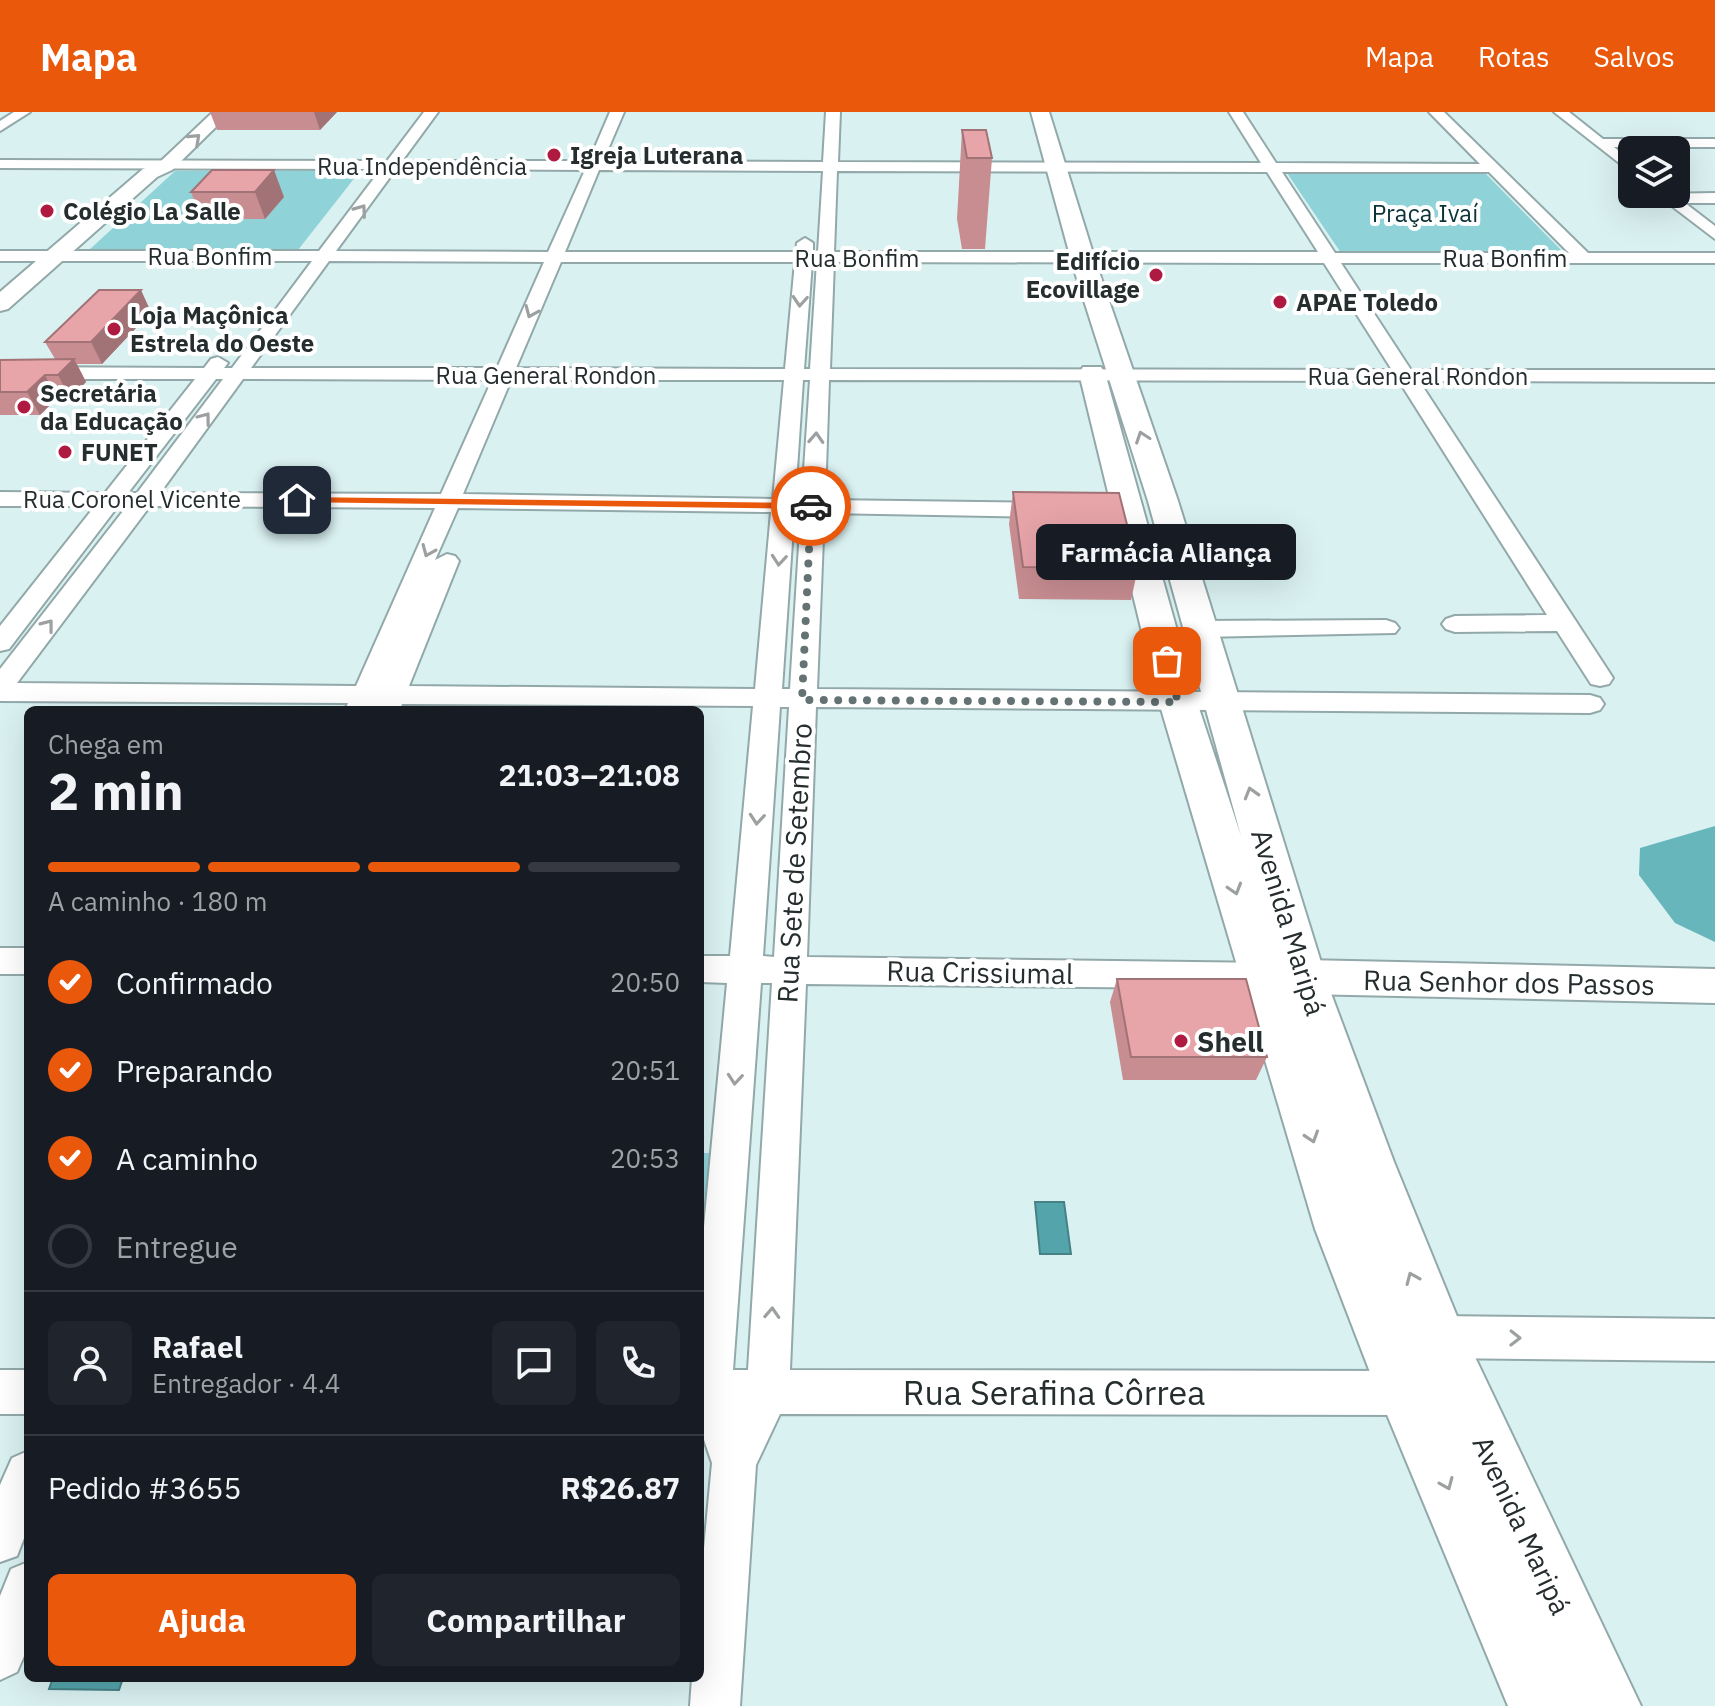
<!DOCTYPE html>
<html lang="pt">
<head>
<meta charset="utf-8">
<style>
	body { margin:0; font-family:"IBM Plex Sans",sans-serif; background:#20242c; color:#f1f3f6; height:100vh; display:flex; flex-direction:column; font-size:30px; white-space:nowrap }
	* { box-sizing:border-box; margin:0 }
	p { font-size:26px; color:#9ea1a6 }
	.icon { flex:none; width:44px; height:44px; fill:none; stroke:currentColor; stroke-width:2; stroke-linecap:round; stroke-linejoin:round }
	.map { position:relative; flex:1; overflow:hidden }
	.details { position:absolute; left:24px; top:594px; width:680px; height:976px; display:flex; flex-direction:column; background:#171b24; border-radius:12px; box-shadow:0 8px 32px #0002 }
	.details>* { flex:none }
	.buttons { position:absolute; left:1618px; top:24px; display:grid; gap:16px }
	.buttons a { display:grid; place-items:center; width:72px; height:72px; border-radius:12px; background:#171b24; box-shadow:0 8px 32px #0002; font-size:40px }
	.pin { position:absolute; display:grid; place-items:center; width:68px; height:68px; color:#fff; margin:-34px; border-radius:16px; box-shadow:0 4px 12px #0006 }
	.courier { position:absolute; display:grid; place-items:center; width:80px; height:80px; margin:-40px; border:6px solid #ea580c; border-radius:50%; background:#fff; color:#222; box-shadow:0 2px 10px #0007 }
	.bubble { position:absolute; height:56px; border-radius:12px; background:#171b24; box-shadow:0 8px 32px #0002; font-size:26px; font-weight:700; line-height:56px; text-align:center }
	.summary em { font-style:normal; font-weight:700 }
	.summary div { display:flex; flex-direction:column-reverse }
	.summary { display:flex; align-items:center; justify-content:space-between; height:136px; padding:0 24px }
	h1 { font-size:52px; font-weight:700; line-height:60px }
	.bar { display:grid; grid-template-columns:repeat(4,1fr); gap:12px 8px; align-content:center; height:96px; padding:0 24px }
	.bar i { height:10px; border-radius:6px; background:#363941 }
	.bar .active { background:#ea580c }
	.bar p { grid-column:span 4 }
	.line { display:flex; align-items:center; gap:20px; padding:0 24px; border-top:2px solid #363941 }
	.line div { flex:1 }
	.round { display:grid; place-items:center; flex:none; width:84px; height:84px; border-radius:12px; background:#20242c }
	ol { padding:0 24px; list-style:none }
	li { display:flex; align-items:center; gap:24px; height:88px }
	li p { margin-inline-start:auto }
	li .icon { padding:8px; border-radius:50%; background:#ea580c; color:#fff; stroke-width:4 }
	li:last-child { color:#9ea1a6 }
	li i { width:44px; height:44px; border:4px solid #363941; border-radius:50% }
	.cta { display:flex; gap:16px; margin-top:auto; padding:16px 24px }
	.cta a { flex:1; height:92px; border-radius:12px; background:#ea580c; color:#fff; font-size:32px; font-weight:700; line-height:92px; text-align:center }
	.cta a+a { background:#20242c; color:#f1f3f6 }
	header { display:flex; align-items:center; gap:48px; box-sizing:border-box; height:112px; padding:0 40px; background:#ea580c; color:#fff }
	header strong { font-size:38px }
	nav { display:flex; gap:44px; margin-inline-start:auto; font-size:28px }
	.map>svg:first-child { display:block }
	.green { fill:#8fd3d9 }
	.forest { fill:#66b6bc }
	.water { fill:#54a5ab; stroke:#468186; stroke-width:2 }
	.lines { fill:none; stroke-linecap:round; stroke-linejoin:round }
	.minor-casing { stroke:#92a8a9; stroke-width:4 }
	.tertiary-casing { stroke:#92a8a9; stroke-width:4 }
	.primary-casing { stroke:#92a8a9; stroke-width:4 }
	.minor { fill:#fff; fill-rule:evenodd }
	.tertiary { fill:#fff; fill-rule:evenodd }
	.primary { fill:#fff; fill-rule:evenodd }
	.wall { fill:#c78d91 }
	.shaded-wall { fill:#a27376 }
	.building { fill:#e7a4a9; stroke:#a27376; stroke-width:2 }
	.oneway { stroke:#9da0a1 }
	.route { fill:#ea580c }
	.done { stroke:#647273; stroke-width:8; stroke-dasharray:0 14.4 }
	.poi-dot { fill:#af1b40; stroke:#fff; stroke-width:3 }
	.labels { text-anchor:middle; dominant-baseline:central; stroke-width:8; stroke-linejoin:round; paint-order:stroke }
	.far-poi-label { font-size:24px; font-weight:bold; fill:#252d2e; stroke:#fff; text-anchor:start }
	.far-street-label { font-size:24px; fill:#252d2e; stroke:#fff }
	.far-park-label { font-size:24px; fill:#0c3437; stroke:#fff }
	.street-label { font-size:28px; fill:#252d2e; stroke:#fff }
	.poi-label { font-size:28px; font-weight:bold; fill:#252d2e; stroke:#fff; text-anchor:start }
	.near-street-label { font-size:34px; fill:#252d2e; stroke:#fff }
</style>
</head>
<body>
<header>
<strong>Mapa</strong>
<nav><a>Mapa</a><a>Rotas</a><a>Salvos</a></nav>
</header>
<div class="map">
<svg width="1715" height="1594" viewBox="0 0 1715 1594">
	<rect width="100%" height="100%" fill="#daf1f2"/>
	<path class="green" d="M 175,59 L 360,59 L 298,138 L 89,138 Z
		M 1287,61 L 1485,61 L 1564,141 L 1341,141 Z
		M 700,1041 L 715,1041 L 700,1174 Z"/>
	<path class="forest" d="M 1715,714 L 1715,830 L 1675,811 L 1639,763 L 1640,736 Z"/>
	<path class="water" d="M 1035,1090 L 1064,1090 L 1071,1142 L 1040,1142 Z
		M 53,1566 L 123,1566 L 119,1578 L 49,1577 Z"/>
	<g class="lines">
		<g class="minor-casing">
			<path id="minor" d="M 14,0 L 30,0 L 0,19 L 0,9 Z
				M 424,0 L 438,0 L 402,49 L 589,49 L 610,0 L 624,0 L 603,49 L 823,50 L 826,0 L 840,0 L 838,50 L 1261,51 L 1229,0 L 1243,0 L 1276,51 L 1480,52 L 1429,0 L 1444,0 L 1588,141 L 1715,141 L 1715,151 L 1341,151 L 1411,258 L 1715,258 L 1715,270 L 1419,269 L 1613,566 L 1609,572 L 1600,574 L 1591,572 L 1557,519 L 1455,520 L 1446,517 L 1442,512 L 1446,507 L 1455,504 L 1547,503 L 1399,269 L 829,268 L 825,388 L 1053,391 L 1061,393 L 1064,398 L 1061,403 L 1053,405 L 824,401 L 817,577 L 1590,583 L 1600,586 L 1604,592 L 1600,598 L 1590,601 L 816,595 L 807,845 L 1281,851 L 1293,854 L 1298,864 L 1293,874 L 1281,877 L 806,872 L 790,1258 L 1421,1259 L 1436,1266 L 1443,1281 L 1436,1296 L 1421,1303 L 780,1302 L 756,1353 L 740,1594 L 690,1594 L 692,1566 L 700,1566 L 700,1479 L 712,1351 L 700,1316 L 700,1157 L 727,871 L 700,870 L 700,844 L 730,844 L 753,594 L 402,592 L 400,598 L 345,598 L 348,591 L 0,589 L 0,557 L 127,394 L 118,394 L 9,537 L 0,539 L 0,514 L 95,394 L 0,394 L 0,380 L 105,381 L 195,267 L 0,267 L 0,255 L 204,256 L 211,247 L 218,245 L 228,251 L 224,256 L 232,256 L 312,149 L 0,149 L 0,139 L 319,139 L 381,57 L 0,56 L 0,48 L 387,49 ZM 396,57 L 585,58 L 548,140 L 336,139 ZM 599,58 L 823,59 L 818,140 L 813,140 L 813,131 L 805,126 L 797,131 L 796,140 L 565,140 ZM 837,59 L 1267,60 L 1318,140 L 834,140 ZM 1282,60 L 1489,60 L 1569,141 L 1335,141 ZM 329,149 L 544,150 L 497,256 L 251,256 ZM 561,150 L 795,150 L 785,257 L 516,256 ZM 812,150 L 817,150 L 810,257 L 804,257 ZM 834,150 L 1324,151 L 1392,258 L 830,257 ZM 216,267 L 223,267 L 137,381 L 128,381 ZM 243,267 L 492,268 L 441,382 L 160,381 ZM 511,268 L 784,268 L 773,387 L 463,382 ZM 803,268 L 810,268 L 802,387 L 795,387 ZM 150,394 L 435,396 L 356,574 L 17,571 ZM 458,396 L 771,400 L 755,577 L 409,574 L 459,449 L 455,444 L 447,442 L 435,448 ZM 794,401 L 801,401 L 790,577 L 782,577 ZM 780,595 L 789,595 L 774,845 L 763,844 ZM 761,871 L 772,871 L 748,1258 L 733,1258 Z
				M 1554,0 L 1569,0 L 1603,27 L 1715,27 L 1715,35 L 1614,35 L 1632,50 L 1632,61 Z
				M 1715,81 L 1715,91 L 1685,91 L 1715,114 L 1715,127 L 1656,82 Z
				M 1386,508 L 1395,511 L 1399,516 L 1395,521 L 1201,525 L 1192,522 L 1188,517 L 1192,512 L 1201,509 Z
				M 0,836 L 28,836 L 28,862 L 0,862 Z
				M 1437,1204 L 1715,1207 L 1715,1249 L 1437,1246 L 1422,1240 L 1416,1225 L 1422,1210 Z
				M 0,1258 L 28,1258 L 28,1302 L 0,1302 Z
				M 28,1339 L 28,1416 L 17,1444 L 0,1450 L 0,1373 L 12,1346 Z
				M 28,1450 L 28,1535 L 17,1560 L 0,1568 L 0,1484 L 11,1457 Z"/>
		</g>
		<g class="tertiary-casing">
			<path id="tertiary" d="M 213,0 L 231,0 L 172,58 L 157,65 L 8,197 L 0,199 L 0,180 L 143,57 L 160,50 Z
				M 1304,848 L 1715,857 L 1715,891 L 1304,882 L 1289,877 L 1283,865 L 1289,853 Z"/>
		</g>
		<g class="primary-casing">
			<path id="primary" d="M 1031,0 L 1049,0 L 1096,151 L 1178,389 L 1329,876 L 1394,1050 L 1465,1224 L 1641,1594 L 1508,1594 L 1378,1281 L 1315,1117 L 1159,590 L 1079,261 L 1083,255 L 1101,255 L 1105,261 L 1197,590 L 1241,724 L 1148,389 L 1072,151 Z"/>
		</g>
		<use href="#minor" class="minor"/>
		<use href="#tertiary" class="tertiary"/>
		<use href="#primary" class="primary"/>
	</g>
	<path class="wall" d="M 210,0 L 337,0 L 320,18 L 217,18 Z
		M 962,18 L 992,46 L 985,137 L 962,137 L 957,107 Z
		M 212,58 L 284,85 L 265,107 L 201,107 L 191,80 Z
		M 151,200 L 102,252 L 77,252 L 86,270 L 70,286 L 57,286 L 40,303 L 0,303 L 0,248 L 55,247 L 45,230 Z
		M 1013,380 L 1138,456 L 1131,488 L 1019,487 L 1009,412 Z
		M 1117,867 L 1267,945 L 1256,968 L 1123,968 L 1110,890 Z"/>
	<path class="shaded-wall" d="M 314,0 L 337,0 L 320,18 Z
		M 274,58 L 284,85 L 265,107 L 255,80 Z
		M 141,178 L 151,200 L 102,252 L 91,230 Z
		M 74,247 L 86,270 L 70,286 L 58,263 Z
		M 45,263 L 57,286 L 40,303 L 27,280 Z"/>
	<path class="building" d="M 962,18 L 986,18 L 992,46 L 967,46 Z
		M 212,58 L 274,58 L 255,80 L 191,80 Z
		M 99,178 L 141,178 L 91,230 L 45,230 Z
		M 74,247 L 58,263 L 45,263 L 27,280 L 0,280 L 0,248 Z
		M 1013,380 L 1119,381 L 1138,456 L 1023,455 Z
		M 1117,867 L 1246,867 L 1267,945 L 1131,945 Z"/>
	<defs><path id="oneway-chevron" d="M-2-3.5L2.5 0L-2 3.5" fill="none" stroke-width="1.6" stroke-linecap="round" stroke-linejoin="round" transform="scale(2)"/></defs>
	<g class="oneway">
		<use href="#oneway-chevron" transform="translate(195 27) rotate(-43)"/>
		<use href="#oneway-chevron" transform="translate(361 98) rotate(-54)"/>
		<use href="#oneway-chevron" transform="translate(800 189) rotate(94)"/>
		<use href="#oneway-chevron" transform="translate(531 200) rotate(113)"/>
		<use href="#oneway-chevron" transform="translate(205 306) rotate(-53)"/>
		<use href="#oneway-chevron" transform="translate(1142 325) rotate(-109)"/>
		<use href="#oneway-chevron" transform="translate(816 326) rotate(-87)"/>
		<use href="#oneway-chevron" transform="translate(428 439) rotate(113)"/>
		<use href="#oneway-chevron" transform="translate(779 448) rotate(95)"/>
		<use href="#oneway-chevron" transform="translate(48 513) rotate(-52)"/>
		<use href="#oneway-chevron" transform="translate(1251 681) rotate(-106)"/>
		<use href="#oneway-chevron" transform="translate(757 707) rotate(95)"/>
		<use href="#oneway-chevron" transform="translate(1235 777) rotate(73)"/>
		<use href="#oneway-chevron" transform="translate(735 967) rotate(95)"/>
		<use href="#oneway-chevron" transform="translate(1312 1025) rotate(72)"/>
		<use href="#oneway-chevron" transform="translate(1412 1166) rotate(-113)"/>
		<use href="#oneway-chevron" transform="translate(772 1201) rotate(-87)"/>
		<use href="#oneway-chevron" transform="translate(1515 1226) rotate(1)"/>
		<use href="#oneway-chevron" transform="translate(1447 1372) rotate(67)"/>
	</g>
	<path class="route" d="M 297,385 L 811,391 L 816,394 L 811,397 L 294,390 Z"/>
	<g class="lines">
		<path class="done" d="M 811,394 L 802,588 L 1178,590 L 1167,549"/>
	</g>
	<g class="poi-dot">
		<circle cx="554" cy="43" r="8"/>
		<circle cx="47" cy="99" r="8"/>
		<circle cx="1156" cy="163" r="8"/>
		<circle cx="1280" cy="190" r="8"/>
		<circle cx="114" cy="217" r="8"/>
		<circle cx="24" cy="295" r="8"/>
		<circle cx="65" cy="340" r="8"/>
		<circle cx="1181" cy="929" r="8"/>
	</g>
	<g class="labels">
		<g class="far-poi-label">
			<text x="570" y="43">Igreja Luterana</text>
			<text x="63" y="99">Colégio La Salle</text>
			<text x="1140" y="149" text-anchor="end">Edifício<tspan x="1140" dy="28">Ecovillage</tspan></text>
			<text x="1296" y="190">APAE Toledo</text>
			<text x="130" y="203">Loja Maçônica<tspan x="130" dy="28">Estrela do Oeste</tspan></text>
			<text x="40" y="281">Secretária<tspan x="40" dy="28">da Educação</tspan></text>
			<text x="81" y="340">FUNET</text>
		</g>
		<g class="far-street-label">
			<text x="422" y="54">Rua Independência</text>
			<text x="210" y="144">Rua Bonfim</text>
			<text x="857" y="146">Rua Bonfim</text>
			<text x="1505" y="146">Rua Bonfim</text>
			<text x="546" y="263">Rua General Rondon</text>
			<text x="1418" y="264">Rua General Rondon</text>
			<text x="132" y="387">Rua Coronel Vicente</text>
		</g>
		<g class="far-park-label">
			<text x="1425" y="101">Praça Ivaí</text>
		</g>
		<g class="street-label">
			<text transform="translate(794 751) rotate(-87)">Rua Sete de Setembro</text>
			<text transform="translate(1289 810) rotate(73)">Avenida Maripá</text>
			<text transform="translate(980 860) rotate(1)">Rua Crissiumal</text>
			<text transform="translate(1509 870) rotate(1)">Rua Senhor dos Passos</text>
			<text transform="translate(1522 1413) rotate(65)">Avenida Maripá</text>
		</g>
		<g class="poi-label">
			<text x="1197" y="929">Shell</text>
		</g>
		<g class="near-street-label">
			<text x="1054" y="1280">Rua Serafina Côrrea</text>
		</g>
	</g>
</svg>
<div class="buttons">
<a><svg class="icon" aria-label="layers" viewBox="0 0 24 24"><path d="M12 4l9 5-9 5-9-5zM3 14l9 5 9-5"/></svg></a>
</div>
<div class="pin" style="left:1167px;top:549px;background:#ea580c"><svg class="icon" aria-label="bag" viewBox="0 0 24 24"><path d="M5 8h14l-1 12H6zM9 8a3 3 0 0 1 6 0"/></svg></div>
<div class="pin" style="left:297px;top:388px;background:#1f2937"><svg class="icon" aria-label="home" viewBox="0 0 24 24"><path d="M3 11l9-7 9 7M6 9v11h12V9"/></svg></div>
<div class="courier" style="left:811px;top:394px"><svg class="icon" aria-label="car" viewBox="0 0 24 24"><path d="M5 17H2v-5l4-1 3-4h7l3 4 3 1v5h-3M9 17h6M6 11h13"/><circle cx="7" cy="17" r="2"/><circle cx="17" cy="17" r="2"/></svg></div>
<div class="bubble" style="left:1036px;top:412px;width:260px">Farmácia Aliança</div>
<section class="details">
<div class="summary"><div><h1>2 min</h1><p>Chega em</p></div><em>21:03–21:08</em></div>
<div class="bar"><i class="active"></i><i class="active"></i><i class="active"></i><i></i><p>A caminho · 180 m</p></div>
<ol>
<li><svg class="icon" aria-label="check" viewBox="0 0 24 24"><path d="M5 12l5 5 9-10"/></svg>Confirmado<p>20:50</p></li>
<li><svg class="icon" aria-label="check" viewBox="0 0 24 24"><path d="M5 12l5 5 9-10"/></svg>Preparando<p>20:51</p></li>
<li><svg class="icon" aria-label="check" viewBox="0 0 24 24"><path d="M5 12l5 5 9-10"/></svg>A caminho<p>20:53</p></li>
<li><i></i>Entregue</li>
</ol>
<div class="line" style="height:144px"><a class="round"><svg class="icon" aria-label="person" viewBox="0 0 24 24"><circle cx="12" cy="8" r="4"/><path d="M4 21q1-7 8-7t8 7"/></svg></a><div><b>Rafael</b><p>Entregador · 4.4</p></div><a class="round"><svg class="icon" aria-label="chat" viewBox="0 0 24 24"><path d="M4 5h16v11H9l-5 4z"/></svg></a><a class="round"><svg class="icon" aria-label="phone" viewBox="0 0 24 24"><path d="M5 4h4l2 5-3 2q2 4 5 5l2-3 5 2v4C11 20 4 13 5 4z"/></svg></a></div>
<div class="line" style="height:104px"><div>Pedido #3655</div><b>R$26.87</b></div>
<div class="cta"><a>Ajuda</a><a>Compartilhar</a></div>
</section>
</div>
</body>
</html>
